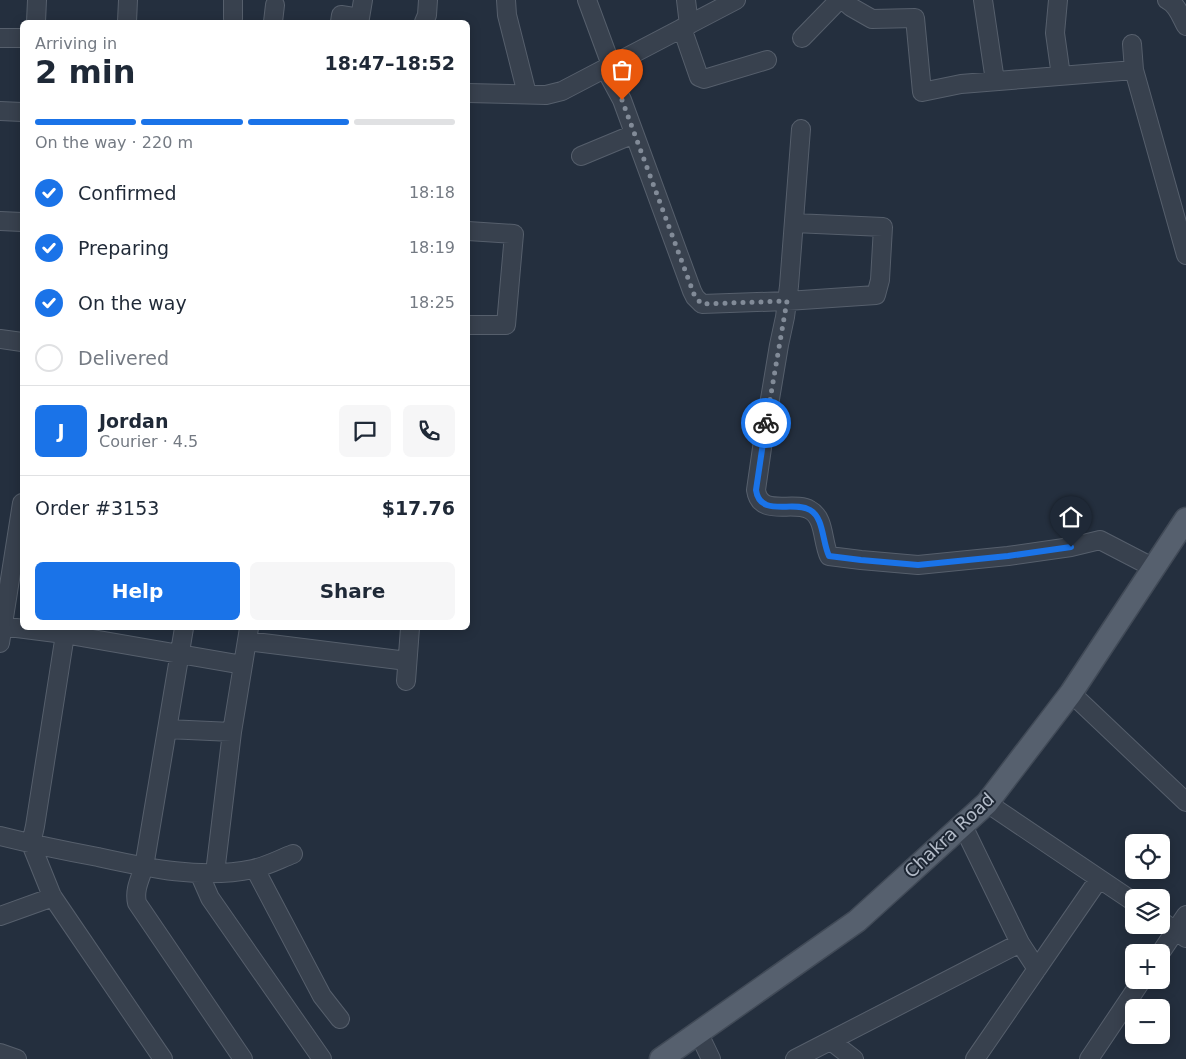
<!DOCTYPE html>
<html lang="en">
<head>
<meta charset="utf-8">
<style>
	body { margin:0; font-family:"DejaVu Sans",sans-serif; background:#f6f6f7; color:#1f2937; height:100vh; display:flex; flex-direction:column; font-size:19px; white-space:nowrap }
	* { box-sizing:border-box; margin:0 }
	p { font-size:16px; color:#747a83 }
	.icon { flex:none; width:28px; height:28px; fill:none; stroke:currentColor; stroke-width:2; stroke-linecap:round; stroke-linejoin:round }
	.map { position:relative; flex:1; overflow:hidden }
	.details { position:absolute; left:20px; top:20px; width:450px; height:610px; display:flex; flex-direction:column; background:#fff; border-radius:8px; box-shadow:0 2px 12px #0003 }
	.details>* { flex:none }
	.controls { position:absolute; left:1125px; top:834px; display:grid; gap:10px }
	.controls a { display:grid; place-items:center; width:45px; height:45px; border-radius:8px; background:#fff; box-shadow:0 2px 12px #0003; font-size:25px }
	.pin { position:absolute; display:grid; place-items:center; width:42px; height:42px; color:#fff; margin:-51px -21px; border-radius:50% 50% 50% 0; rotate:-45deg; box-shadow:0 0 5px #0007 }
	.pin .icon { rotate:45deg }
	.courier { position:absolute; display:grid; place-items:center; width:50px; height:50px; margin:-25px; border:4px solid #1a73e8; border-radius:50%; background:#fff; color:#222; box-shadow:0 1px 6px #0007 }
	.headline em { font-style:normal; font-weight:700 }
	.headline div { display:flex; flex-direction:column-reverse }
	.headline { display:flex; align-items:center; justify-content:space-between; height:85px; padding:0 15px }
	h1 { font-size:32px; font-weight:700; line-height:38px }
	.bar { display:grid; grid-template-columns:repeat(4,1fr); gap:8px 5px; align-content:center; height:60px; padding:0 15px }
	.bar i { height:6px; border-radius:4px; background:#e0e1e3 }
	.bar .on { background:#1a73e8 }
	.bar p { grid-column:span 4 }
	.line { display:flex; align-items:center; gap:12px; padding:0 15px; border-top:1px solid #e0e1e3 }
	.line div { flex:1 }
	.round { display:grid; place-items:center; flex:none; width:52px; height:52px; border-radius:8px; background:#f6f6f7 }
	ol { padding:0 15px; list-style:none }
	li { display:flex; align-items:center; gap:15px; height:55px }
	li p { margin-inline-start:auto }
	li .icon { padding:5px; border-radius:50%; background:#1a73e8; color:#fff; stroke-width:4 }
	li:last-child { color:#747a83 }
	li i { width:28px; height:28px; border:2px solid #e0e1e3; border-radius:50% }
	.action { display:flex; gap:10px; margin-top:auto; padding:10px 15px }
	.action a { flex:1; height:58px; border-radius:8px; background:#1a73e8; color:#fff; font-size:20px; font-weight:700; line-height:58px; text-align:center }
	.action a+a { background:#f6f6f7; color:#1f2937 }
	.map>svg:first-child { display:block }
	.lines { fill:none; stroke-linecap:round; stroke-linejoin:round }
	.minor-casing { stroke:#565f6c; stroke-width:20 }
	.major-casing { stroke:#414a57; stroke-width:25 }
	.minor { stroke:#38414e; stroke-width:18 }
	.major { stroke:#56606e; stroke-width:22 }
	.done { stroke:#828b98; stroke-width:5; stroke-dasharray:0 9 }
	.route { stroke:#1a73e8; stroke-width:6 }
	.labels { text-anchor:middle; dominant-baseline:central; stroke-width:4; stroke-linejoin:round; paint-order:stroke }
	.street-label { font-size:18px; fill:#b4bcc9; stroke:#1d2633 }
</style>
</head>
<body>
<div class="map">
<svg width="1186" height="1059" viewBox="0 0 1186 1059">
	<rect width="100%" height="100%" fill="#242f3e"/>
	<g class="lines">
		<g class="minor-casing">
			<path id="minor" d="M 506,0 L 507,15 L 527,94
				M 587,0 L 611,65
				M 686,0 L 689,25
				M 843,0 L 851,7 L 872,19 L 915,18 L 922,92 L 961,84 L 1134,70
				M 983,0 L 995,81
				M 1058,0 L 1055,33 L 1061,76
				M 1167,0 C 1177,4 1181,17 1186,26
				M 233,19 L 233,0
				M 36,22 L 37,0
				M 127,22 L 128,0
				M 273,22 L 275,5
				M 340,22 L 341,15 L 360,18 L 363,0
				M 424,22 L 427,15 L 428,0
				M 682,28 L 699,77 L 704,79 L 767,60
				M 0,38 L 22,38
				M 802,38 L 839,0
				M 1132,44 L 1134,70 L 1186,255
				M 609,76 L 622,100 L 692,291 L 695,297 L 702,304 L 787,301 L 876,295 L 880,280 L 883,227 L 794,223
				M 468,93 L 546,95 L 562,91 L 736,0
				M 0,111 L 22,112
				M 801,129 L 789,286 L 785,317 L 779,345 L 763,441 L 756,490 C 760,518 793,500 810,510 C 825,518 822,541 829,556 L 861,560 L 918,565 L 1008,556 L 1071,547 L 1100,540 L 1154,568
				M 581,156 L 634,134
				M 0,221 L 22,222
				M 468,231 L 514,234 L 506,325 L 468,325
				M 0,339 L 22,342
				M 0,626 L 64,634 L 243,665
				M 66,628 L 35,826 L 31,844 L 52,896 L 163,1059
				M 184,628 L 144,867 C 140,879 134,890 137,903 L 243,1059
				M 247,641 L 407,661
				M 0,643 L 22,503
				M 406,681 L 410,628
				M 1071,693 L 1186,802
				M 167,729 L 232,732
				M 987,803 L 1134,902
				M 963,826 L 1020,943 L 1037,969
				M 0,836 C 32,844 65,851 98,857 C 148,868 202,880 253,869 C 267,866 280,859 293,854
				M 255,869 L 322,996 L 340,1019
				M 199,873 L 210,898 L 322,1059
				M 215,873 L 232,732 L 249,628
				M 0,916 L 53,897
				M 1161,921 L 1186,938
				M 1161,952 L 1186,915
				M 698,1032 L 711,1059
				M 831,1041 L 854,1059
				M 0,1053 L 17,1059
				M 795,1059 L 1020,943
				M 975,1059 L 1099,879
				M 1089,1059 L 1142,980"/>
		</g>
		<g class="major-casing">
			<path id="major" d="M 661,1059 L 857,921 L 987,803 L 1071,693 L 1186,519"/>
		</g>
		<use href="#minor" class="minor"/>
		<use href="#major" class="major"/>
	</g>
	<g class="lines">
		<path class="done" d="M 622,100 L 695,297 L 702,304 L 787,301 L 766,423"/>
		<path class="route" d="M 766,423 L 756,490 C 760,518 793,500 810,510 C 824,518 822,541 829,556 L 861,560 L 918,565 L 1008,556 L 1071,547"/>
	</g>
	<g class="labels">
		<g class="street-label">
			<text transform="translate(949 835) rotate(-43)">Chakra Road</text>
		</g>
	</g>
</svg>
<div class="controls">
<a><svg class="icon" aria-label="locate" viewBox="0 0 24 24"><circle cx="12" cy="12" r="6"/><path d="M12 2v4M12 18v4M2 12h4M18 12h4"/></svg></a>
<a><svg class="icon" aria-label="layers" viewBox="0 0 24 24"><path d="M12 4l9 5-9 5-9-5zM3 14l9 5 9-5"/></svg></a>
<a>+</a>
<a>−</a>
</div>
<div class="pin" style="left:622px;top:100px;background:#ea580c"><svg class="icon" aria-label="bag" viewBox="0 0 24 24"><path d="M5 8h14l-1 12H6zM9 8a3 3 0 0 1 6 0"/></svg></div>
<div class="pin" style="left:1071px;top:547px;background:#1f2937"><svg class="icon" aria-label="home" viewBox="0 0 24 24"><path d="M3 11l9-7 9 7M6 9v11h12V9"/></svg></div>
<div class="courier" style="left:766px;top:423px"><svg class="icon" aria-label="bike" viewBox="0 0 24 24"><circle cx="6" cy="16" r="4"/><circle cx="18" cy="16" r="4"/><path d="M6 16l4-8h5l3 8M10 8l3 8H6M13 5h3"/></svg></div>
<section class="details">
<div class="headline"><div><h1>2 min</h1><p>Arriving in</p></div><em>18:47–18:52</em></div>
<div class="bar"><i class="on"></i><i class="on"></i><i class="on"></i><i></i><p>On the way · 220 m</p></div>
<ol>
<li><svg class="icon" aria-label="check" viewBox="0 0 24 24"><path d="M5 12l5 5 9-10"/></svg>Confirmed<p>18:18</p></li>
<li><svg class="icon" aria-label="check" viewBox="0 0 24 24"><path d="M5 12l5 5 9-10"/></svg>Preparing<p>18:19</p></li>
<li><svg class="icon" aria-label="check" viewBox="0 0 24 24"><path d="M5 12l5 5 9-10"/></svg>On the way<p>18:25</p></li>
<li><i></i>Delivered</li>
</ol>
<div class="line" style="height:90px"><b class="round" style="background:#1a73e8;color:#fff">J</b><div><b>Jordan</b><p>Courier · 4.5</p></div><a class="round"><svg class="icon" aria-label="chat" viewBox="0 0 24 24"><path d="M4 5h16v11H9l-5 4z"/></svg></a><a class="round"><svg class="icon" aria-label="phone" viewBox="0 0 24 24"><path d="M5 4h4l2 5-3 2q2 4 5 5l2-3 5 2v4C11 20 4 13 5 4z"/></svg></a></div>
<div class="line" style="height:65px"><div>Order #3153</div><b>$17.76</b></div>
<div class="action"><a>Help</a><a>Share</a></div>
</section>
</div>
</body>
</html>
